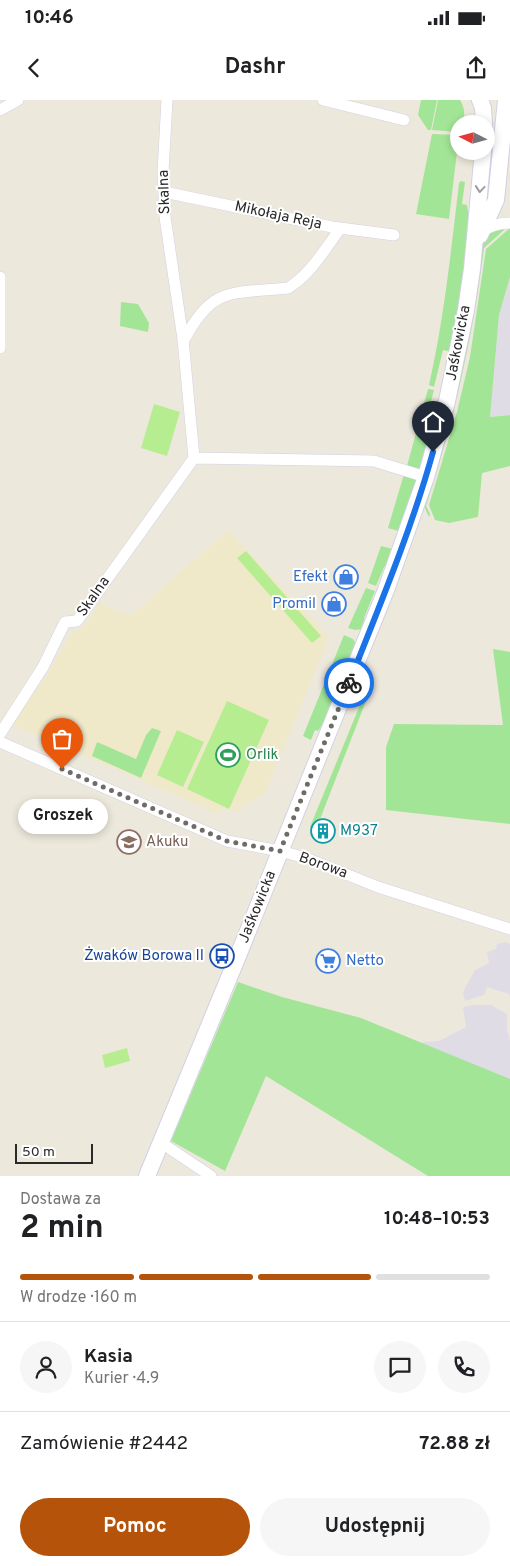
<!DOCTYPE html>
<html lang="pl">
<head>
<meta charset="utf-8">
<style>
	body { margin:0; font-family:Overpass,sans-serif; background:#f6f6f6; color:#202124; height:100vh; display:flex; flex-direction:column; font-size:19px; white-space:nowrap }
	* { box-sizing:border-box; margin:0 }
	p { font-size:16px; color:#757577 }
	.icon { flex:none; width:28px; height:28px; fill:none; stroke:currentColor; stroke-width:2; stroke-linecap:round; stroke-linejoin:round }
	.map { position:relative; height:1076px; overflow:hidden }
	.details { display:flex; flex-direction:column; background:#fff; flex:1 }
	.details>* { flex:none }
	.needle { width:32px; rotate:276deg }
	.fabs { position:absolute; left:450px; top:15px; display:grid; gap:10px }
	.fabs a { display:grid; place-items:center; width:45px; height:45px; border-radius:50%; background:#fff; box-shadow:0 2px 8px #0003; font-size:25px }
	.scale { position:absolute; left:15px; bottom:12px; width:78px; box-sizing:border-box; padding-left:5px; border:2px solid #2a2a2a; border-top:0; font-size:14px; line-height:18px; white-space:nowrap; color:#2a2a2a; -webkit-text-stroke:4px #fff; paint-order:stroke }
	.pin { position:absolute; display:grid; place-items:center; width:42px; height:42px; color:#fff; margin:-51px -21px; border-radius:50% 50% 50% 0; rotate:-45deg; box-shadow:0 0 5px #0007 }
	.pin .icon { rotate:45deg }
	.courier { position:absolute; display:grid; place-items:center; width:50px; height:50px; margin:-25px; border:4px solid #1a73e8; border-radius:50%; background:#fff; color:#222; box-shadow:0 1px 6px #0007 }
	.bubble { position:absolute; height:35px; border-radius:18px; background:#fff; box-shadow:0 2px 8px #0003; font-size:16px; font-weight:700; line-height:35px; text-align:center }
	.head em { font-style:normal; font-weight:700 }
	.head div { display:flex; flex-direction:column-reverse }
	.head { display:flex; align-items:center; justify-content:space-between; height:85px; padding:0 20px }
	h1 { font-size:32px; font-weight:700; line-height:38px }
	.bar { display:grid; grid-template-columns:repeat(4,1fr); gap:8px 5px; align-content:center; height:60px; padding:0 20px }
	.bar i { height:6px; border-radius:4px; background:#e0e0e0 }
	.bar .selected { background:#b45309 }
	.bar p { grid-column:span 4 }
	.line { display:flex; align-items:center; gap:12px; padding:0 20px; border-top:1px solid #e0e0e0 }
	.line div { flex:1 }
	.round { display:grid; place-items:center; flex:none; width:52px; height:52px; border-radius:26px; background:#f6f6f6 }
	.primary-button { display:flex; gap:10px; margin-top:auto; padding:10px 20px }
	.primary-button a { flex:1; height:58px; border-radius:30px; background:#b45309; color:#fff; font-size:20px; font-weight:700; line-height:58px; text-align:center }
	.primary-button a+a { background:#f6f6f6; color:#202124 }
	.status { display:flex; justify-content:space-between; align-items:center; height:35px; padding:0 25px; background:#fff; direction:ltr }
	.status svg { height:14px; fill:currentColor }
	header { display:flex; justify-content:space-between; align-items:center; height:65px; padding:0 20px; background:#fff; font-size:22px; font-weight:700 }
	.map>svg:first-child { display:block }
	.industrial { fill:#e0dce5 }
	.education { fill:#efe9ca }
	.green { fill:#a3e596 }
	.pitch { fill:#b6ed91 }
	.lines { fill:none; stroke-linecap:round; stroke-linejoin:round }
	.street-casing { stroke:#d1d1e4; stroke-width:12 }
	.secondary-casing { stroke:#d1d1e4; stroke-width:18 }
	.street { stroke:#fff; stroke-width:11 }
	.secondary { stroke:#fff; stroke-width:16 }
	.oneway { stroke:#9f9f9f }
	.done { stroke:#6e6c68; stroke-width:5; stroke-dasharray:0 9 }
	.route { stroke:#1a73e8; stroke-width:6 }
	.labels { text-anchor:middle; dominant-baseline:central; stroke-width:4; stroke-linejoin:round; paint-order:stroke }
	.street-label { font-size:15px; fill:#2a2a2a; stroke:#fff }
	.shop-label { font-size:15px; fill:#366cbe; stroke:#fff; text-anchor:end }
	.leisure-label { font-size:15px; fill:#27864d; stroke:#fff; text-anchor:start }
	.culture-label { font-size:15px; fill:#0d838f; stroke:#fff; text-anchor:start }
	.education-label { font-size:15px; fill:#785e54; stroke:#fff; text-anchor:start }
	.transit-label { font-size:15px; fill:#164399; stroke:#fff; text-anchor:end }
</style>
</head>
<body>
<div class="status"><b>10:46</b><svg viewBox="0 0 49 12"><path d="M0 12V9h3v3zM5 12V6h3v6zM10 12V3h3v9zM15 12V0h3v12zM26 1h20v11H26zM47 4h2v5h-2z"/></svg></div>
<header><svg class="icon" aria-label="back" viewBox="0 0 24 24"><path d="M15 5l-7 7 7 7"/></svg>Dashr<svg class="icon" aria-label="share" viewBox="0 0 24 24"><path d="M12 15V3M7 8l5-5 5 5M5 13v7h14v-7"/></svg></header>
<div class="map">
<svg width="510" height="1076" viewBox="0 0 510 1076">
	<rect width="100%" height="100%" fill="#ede8dc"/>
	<path class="industrial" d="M 510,177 L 510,315 L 490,317 L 499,215 Z
		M 505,842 L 510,844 L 510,899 L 509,894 L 487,887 L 484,895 L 465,901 L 463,892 L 475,870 L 489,863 L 487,852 L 496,849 L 497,844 Z
		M 473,905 L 491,905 L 507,914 L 507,930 L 510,940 L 510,990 L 389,945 L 439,941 L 466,927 L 463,907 Z"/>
	<path class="education" d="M 228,430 L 329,537 L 265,693 L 237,711 L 220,709 L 219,714 L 13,625 L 12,623 L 44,579 L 73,531 L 84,527 L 99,503 L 130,516 Z"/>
	<path class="green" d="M 421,0 L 437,0 L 431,30 L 428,30 L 418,15 Z
		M 438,0 L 460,0 C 465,8 465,15 463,24 L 459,24 L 459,32 L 432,30 Z
		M 432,34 L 459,35 L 449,119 L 416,114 Z
		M 461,81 L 465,82 L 462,104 L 467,105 L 470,124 L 453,252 L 443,250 L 434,287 L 429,285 C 444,219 451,151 459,83 Z
		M 504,127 L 504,130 L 484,148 C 473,236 454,321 426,406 L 430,414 L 429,417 L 424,406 L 482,142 L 490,132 Z
		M 510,128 L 510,177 L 499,215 L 490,317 L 510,315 L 510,366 L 482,373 L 478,417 L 449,423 L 435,420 L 429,405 L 457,312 L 470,257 L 486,149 Z
		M 121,202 L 138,204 L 149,223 L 148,232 L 120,226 Z
		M 428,289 L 434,290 L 424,327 L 434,329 L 420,368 L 417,369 L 407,366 Z
		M 404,374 L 416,379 L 418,383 L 402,432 L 388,428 Z
		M 381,446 L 393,449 L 390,464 L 384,467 L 376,486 L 368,483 Z
		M 366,488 L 375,491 L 364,518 L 366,524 L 363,529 L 355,530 L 348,528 Z
		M 344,535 L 353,539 L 356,544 L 332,610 L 318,631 L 315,630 L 311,640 L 303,636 Z
		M 493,549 L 510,552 L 510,724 L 386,710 L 386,647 L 394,624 L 503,625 Z
		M 362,600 L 366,601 L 317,727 L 312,730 L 310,727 Z
		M 152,628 L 161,631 L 141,678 L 92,656 L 97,642 L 136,659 L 146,635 Z
		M 238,882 L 282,897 L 361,918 L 510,979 L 510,1076 L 428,1076 L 266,976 L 225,1071 L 171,1041 Z"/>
	<path class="pitch" d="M 154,304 L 180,312 L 167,356 L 141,348 Z
		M 246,451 L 321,536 L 312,543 L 237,458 Z
		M 227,601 L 269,620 L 229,709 L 187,689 Z
		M 177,630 L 204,642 L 183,687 L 157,675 Z
		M 127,948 L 130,961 L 105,968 L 102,955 Z"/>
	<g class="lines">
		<g class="street-casing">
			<path id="street" d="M 323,0 L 404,20
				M 0,10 L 18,0
				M 164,92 L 332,127 L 394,135
				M 481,132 C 491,125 499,123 510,123
				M 0,177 L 0,248
				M 183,242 C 212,185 231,194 288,188 C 311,174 324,150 340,129
				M 194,358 L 374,361 L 426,377
				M 0,634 L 43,567 L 65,522 L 77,521 L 194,358 L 183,239 L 165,117 L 163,72 L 167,0
				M 0,642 L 227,741 L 280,751 L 306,758 L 378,787 L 510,829
				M 160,1042 L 211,1076"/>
		</g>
		<g class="secondary-casing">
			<path id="secondary" d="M 480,0 L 483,8 L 484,24
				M 480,135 L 496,100 L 506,0
				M 147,1076 L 233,868 L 386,490 L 426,377 L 447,301 L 466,210 L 472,169 L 483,51"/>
		</g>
		<use href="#street" class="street"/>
		<use href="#secondary" class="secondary"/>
	</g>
	<defs><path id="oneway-chevron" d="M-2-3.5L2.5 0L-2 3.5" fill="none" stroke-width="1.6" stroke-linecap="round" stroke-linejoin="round" transform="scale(1.25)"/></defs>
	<use class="oneway" href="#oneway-chevron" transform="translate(480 89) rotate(95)"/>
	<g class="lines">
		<path class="done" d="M 62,669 L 227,741 L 280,751 L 349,583"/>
		<path class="route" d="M 349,583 C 379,507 411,431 433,352"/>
	</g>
	<defs>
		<g id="shop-ring" transform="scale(1.25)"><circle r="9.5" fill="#fff" stroke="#3f7fe0" stroke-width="1.5"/><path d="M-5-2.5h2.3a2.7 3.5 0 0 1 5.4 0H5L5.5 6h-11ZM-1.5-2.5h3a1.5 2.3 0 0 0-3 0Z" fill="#3f7fe0"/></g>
		<g id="stadium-ring" transform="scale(1.25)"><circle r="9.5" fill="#fff" stroke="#2e9e5b" stroke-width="1.5"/><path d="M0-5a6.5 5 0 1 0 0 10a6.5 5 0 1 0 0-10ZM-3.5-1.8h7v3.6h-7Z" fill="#2e9e5b"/></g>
		<g id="building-ring" transform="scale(1.25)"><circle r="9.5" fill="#fff" stroke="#0f9aa8" stroke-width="1.5"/><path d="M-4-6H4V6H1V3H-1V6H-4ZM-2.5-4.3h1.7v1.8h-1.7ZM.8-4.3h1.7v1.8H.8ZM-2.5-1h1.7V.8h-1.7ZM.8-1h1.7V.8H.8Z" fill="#0f9aa8"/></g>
		<g id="school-ring" transform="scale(1.25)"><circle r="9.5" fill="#fff" stroke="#8d6e63" stroke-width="1.5"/><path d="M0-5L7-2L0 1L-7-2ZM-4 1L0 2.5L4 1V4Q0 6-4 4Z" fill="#8d6e63"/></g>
		<g id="bus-ring" transform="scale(1.25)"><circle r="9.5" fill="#fff" stroke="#1a4fb4" stroke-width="1.5"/><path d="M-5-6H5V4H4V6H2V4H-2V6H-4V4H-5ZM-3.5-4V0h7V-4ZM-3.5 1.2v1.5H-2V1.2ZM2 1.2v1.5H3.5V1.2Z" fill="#1a4fb4"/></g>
		<g id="supermarket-ring" transform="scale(1.25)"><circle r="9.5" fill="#fff" stroke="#3f7fe0" stroke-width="1.5"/><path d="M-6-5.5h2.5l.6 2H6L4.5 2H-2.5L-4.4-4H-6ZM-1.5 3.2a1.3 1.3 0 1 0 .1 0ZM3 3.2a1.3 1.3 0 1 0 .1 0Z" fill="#3f7fe0"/></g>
	</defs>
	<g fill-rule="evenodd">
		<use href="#shop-ring" x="346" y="477"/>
		<use href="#shop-ring" x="334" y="504"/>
		<use href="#stadium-ring" x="228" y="655"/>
		<use href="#building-ring" x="323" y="731"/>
		<use href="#school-ring" x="129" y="742"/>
		<use href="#bus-ring" x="222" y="856"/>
		<use href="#supermarket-ring" x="328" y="861"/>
	</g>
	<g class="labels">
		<g class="street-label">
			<text transform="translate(165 92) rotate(-92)">Skalna</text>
			<text transform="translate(278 116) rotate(12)">Mikołaja Reja</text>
			<text transform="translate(459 243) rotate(-79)">Jaśkowicka</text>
			<text transform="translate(94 497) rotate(-55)">Skalna</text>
			<text transform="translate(323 766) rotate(20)">Borowa</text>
			<text transform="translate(258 807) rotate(-68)">Jaśkowicka</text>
		</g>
		<g class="shop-label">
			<text x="328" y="477">Efekt</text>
			<text x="316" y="504">Promil</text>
			<text x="346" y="861" text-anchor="start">Netto</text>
		</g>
		<g class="leisure-label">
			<text x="246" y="655">Orlik</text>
		</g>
		<g class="culture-label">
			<text x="340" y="731">M937</text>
		</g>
		<g class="education-label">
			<text x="146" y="742">Akuku</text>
		</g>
		<g class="transit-label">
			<text x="204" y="856">Żwaków Borowa II</text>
		</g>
	</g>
</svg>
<div class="fabs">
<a><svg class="needle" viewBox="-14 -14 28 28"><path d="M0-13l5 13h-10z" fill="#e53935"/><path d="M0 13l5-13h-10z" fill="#757577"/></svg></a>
</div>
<div class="scale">50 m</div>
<div class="pin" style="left:62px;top:669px;background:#ea580c"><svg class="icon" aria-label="bag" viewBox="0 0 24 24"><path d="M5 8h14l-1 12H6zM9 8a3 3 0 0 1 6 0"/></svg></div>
<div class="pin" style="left:433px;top:352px;background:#1f2937"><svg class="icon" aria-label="home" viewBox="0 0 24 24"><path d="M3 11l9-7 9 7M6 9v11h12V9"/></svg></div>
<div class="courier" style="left:349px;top:583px"><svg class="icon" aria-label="bike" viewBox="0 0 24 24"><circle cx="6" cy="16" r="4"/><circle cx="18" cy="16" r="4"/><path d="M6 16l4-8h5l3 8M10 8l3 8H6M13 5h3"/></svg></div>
<div class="bubble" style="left:18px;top:699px;width:90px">Groszek</div>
</div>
<section class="details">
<div class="head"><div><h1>2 min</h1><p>Dostawa za</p></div><em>10:48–10:53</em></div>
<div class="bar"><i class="selected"></i><i class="selected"></i><i class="selected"></i><i></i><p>W drodze · 160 m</p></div>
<div class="line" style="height:90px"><a class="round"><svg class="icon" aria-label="person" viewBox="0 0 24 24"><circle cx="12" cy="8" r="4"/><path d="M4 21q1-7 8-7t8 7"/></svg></a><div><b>Kasia</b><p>Kurier · 4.9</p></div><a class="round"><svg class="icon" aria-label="chat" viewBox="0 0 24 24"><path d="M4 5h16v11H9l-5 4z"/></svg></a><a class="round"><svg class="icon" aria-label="phone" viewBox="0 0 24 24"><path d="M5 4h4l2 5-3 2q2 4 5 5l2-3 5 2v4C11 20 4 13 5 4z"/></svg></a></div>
<div class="line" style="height:65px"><div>Zamówienie #2442</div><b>72.88 zł</b></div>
<div class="primary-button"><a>Pomoc</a><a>Udostępnij</a></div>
</section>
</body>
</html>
